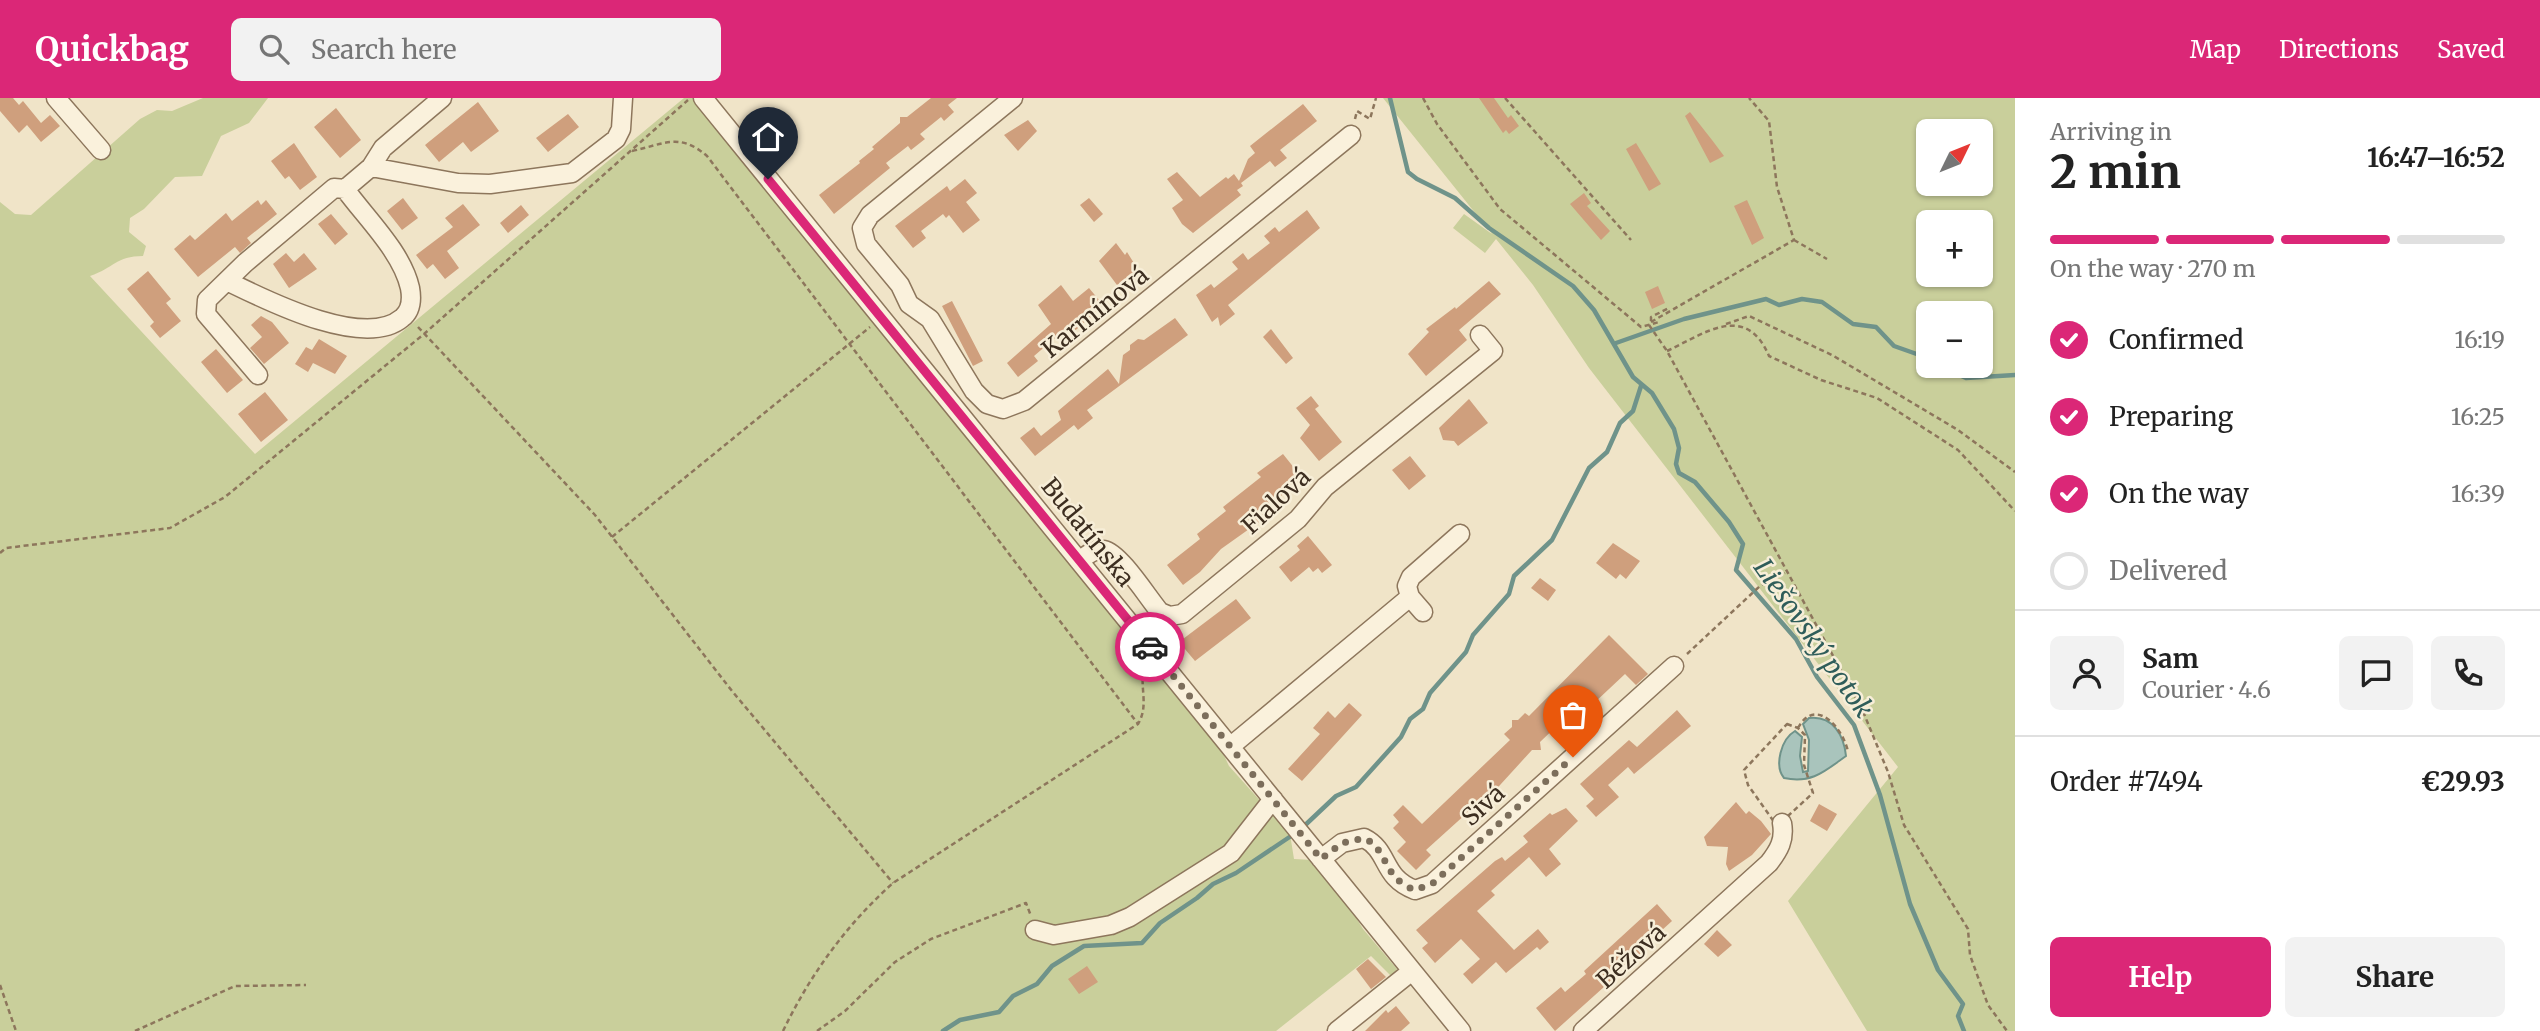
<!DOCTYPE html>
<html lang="en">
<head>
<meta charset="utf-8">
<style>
	body { margin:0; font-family:Merriweather,serif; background:#f2f2f2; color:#222; height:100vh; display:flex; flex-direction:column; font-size:26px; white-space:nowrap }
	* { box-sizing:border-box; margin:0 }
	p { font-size:23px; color:#767676 }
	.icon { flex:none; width:38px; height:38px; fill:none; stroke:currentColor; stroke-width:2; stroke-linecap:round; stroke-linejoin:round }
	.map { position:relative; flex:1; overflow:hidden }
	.side { display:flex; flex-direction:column; background:#fff; width:525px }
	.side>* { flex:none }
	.needle { width:46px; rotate:47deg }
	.buttons { position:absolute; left:1916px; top:21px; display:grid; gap:14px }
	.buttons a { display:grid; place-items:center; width:77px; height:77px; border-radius:10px; background:#fff; box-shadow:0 2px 5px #0004; font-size:35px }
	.pin { position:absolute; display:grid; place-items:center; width:60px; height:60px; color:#fff; margin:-72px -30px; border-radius:50% 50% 50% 0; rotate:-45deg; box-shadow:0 0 7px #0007 }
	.pin .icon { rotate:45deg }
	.courier { position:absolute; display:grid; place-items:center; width:70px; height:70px; margin:-35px; border:5px solid #db2777; border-radius:50%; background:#fff; color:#222; box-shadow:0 2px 9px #0007 }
	.head em { font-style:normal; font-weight:700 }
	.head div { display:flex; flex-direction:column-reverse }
	.head { display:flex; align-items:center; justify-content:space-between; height:119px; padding:0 35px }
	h1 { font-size:46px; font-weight:700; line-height:52px }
	.bar { display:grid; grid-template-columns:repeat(4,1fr); gap:10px 7px; align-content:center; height:84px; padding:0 35px }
	.bar i { height:9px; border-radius:5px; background:#e0e0e0 }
	.bar .on { background:#db2777 }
	.bar p { grid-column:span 4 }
	.line { display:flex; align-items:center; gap:18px; padding:0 35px; border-top:2px solid #e0e0e0 }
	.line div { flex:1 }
	.round { display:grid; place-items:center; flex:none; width:74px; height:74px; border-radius:10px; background:#f2f2f2 }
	ol { padding:0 35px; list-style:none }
	li { display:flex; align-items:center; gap:21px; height:77px }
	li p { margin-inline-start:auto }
	li .icon { padding:7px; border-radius:50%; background:#db2777; color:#fff; stroke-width:4 }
	li:last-child { color:#767676 }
	li i { width:38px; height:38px; border:4px solid #e0e0e0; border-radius:50% }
	.action { display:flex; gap:14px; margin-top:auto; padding:14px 35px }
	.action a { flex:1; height:80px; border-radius:10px; background:#db2777; color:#fff; font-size:28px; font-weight:700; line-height:80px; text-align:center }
	.action a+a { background:#f2f2f2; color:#222 }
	header { display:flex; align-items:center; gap:42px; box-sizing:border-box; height:98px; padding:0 35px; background:#db2777; color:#fff }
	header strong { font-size:33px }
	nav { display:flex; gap:38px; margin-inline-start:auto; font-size:24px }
	.search { width:490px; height:63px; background:#f2f2f2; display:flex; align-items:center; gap:18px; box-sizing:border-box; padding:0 24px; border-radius:10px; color:#767676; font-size:26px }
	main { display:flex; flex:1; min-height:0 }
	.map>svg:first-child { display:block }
	.green { fill:#c9cf9b; fill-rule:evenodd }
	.water { fill:#a9c4bc; stroke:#6f938a; stroke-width:2 }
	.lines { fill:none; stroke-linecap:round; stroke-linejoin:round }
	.stream { stroke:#6f938a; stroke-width:4.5 }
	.building { fill:#cf9f7d }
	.minor-casing { stroke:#8d765c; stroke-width:21 }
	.path { stroke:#8d765c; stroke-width:2.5; stroke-dasharray:5 3.5; stroke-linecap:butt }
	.minor { stroke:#faf1dc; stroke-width:18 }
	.done { stroke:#7c6e5b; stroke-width:7; stroke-dasharray:0 12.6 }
	.route { stroke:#db2777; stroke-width:9 }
	.labels { text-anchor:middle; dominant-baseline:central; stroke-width:5; stroke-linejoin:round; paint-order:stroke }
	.street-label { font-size:24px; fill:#3d2e20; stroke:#f7eed8 }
	.water-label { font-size:26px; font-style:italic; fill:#2f5d5a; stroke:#f7eed8 }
</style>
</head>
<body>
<header>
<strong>Quickbag</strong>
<div class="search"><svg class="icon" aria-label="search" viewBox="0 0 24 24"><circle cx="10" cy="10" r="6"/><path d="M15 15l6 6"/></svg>Search here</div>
<nav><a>Map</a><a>Directions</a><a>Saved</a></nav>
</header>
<main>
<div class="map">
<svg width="2015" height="933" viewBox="0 0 2015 933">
	<rect width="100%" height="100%" fill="#f0e4c8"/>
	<path class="green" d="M 203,0 L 268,0 L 249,25 L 221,38 L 202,78 L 175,79 L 144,111 L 130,120 L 129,134 L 146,148 L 143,158 C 116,158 114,170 90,178 L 255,356 L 684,0 L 714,0 L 1192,590 L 1229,668 L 1290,736 L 1294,761 L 1313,762 L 1334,783 L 1363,831 L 1397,871 L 1392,879 L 1371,858 L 1276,933 L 0,933 L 0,104 L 15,116 L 31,117 L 140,21 L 157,12 L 172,13 Z
		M 1383,0 L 2015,0 L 2015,933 L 1867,933 L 1788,803 L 1898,669 L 1589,270 L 1533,187 L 1496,141 L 1485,155 L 1453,130 L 1464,116 L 1492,136 ZM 1928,33 L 1981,33 L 1981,86 L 1928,86 ZM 1928,124 L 1981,124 L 1981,177 L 1928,177 ZM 1928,215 L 1981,215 L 1981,268 L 1928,268 Z"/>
	<path class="water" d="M 1809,620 C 1833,617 1844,638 1846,658 C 1825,673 1812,686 1784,680 C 1774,668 1781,641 1795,633 L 1802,639 L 1800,658 L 1803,674 L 1808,673 L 1809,642 L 1803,626 Z"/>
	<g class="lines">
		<path class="stream" d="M 1390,0 L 1408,74 L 1417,81 L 1455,100 L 1489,130 L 1573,188 L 1594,212 L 1633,279 L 1652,295 L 1674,331 L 1679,350 L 1676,366 L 1679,375 L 1695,384 L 1729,424 L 1743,446 L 1736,472 L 1796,541 L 1817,579 L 1854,627 L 1880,697 L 1910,806 L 1938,872 L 1963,906 L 1958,918 L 1964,933
			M 1616,245 L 1684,221 L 1766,201 L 1779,207 L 1802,201 L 1822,204 L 1853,226 L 1876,229 L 1894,248 L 1928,260
			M 1939,268 L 1966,280 L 2015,277
			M 1301,731 L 1336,698 L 1356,689 L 1401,639 L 1410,621 L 1423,611 L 1430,595 L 1466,554 L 1473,537 L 1509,496 L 1514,478 L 1552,442 L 1589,370 L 1607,354 L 1620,325 L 1633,313 L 1641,288
			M 943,933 L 960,922 L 999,914 L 1013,898 L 1037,886 L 1052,868 L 1084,848 L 1142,845 L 1160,825 L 1197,800 L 1213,786 L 1236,775 L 1294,736"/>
	</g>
	<path class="building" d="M 0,0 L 13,0 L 19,7 L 23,3 L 41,25 L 50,17 L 60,28 L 41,44 L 27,27 L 19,35 L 0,13 Z
		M 931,0 L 957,0 L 948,7 L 954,14 L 944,23 L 941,19 L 920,36 L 925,41 L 911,52 L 908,48 L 886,65 L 890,70 L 834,116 L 819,97 L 860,65 L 859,63 L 874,51 L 872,49 L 900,25 L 900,19 L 907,19 Z
		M 1479,0 L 1494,0 L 1508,20 L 1511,17 L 1519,28 L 1509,36 L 1506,32 L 1503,35 Z
		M 478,4 L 499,33 L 471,54 L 463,44 L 439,64 L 425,47 Z
		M 1303,6 L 1317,23 L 1280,52 L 1287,60 L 1275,69 L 1270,63 L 1241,85 L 1243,88 L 1237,92 L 1241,97 L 1193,135 L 1182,126 L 1172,110 L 1183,102 L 1167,81 L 1177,74 L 1200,99 L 1226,79 L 1228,81 L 1234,76 L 1239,83 L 1248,61 L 1255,55 L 1250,48 Z
		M 336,10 L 361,42 L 340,60 L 314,29 Z
		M 1690,14 L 1712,42 L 1724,58 L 1710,65 L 1685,18 Z
		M 568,16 L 579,29 L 548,54 L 536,40 Z
		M 1028,22 L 1037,33 L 1018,53 L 1004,37 Z
		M 294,45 L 317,79 L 300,92 L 289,78 L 285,81 L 271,63 Z
		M 1636,45 L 1661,86 L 1649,93 L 1626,51 Z
		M 965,81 L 977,95 L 966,104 L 980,122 L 963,135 L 949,117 L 946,120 L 943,116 L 921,133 L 926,140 L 913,150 L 895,128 L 947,88 L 950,93 Z
		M 1584,95 L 1591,105 L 1587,108 L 1610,133 L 1601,142 L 1570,106 Z
		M 403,100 L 418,120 L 402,132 L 387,113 Z
		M 1089,100 L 1103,116 L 1094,124 L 1080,107 Z
		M 258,102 L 261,107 L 266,102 L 277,116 L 247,140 L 251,145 L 240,155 L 235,149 L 198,179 L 174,151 L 190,137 L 195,142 L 226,115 L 232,123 Z
		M 1747,102 L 1764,140 L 1752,147 L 1734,108 Z
		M 463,106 L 480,127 L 447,153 L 459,170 L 445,181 L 433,166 L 427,171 L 416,157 L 453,129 L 445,120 Z
		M 521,107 L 529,117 L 508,135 L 500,125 Z
		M 1307,112 L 1320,130 L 1228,207 L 1235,216 L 1220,228 L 1218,219 L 1212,224 L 1196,197 L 1211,186 L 1214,190 L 1238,171 L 1232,164 L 1243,155 L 1248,162 L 1270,145 L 1264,138 L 1275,129 L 1279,134 Z
		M 331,116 L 348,136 L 335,147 L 318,126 Z
		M 1116,145 L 1125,157 L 1127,154 L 1142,178 L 1130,187 L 1126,181 L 1117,187 L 1099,163 Z
		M 286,155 L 294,164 L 304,155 L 317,171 L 289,190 L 273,166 Z
		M 148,173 L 171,201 L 166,205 L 181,223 L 160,240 L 150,228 L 154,224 L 127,191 Z
		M 1489,183 L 1501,196 L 1459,232 L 1467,242 L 1426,278 L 1408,256 L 1429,234 L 1426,231 L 1455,209 L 1456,211 Z
		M 1061,187 L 1073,203 L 1089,190 L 1104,208 L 1064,242 L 1061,238 L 1055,240 L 1034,258 L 1038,263 L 1018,279 L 1007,265 L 1051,226 L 1038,207 Z
		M 1658,188 L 1665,205 L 1652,211 L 1645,194 Z
		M 952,203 L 983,263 L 973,268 L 942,208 Z
		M 261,218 L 272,224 L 289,245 L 264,266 L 250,250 L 262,239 L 251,227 Z
		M 1175,220 L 1188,237 L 1087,312 L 1093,320 L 1078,332 L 1074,327 L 1035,358 L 1020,340 L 1034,329 L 1041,338 L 1061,322 L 1058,313 L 1108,271 L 1119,286 L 1123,257 L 1130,252 L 1130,247 L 1138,241 L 1144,242 Z
		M 1271,231 L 1293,260 L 1286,266 L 1263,239 Z
		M 319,241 L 347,258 L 335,276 L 313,265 L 308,274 L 295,266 L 306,249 L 312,252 Z
		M 216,251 L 243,282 L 227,295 L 201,264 Z
		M 265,294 L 288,322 L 261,344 L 238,316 Z
		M 1311,298 L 1319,308 L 1315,311 L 1342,344 L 1319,363 L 1300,340 L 1310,327 L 1296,310 Z
		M 1469,301 L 1488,325 L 1458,348 L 1454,343 L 1443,342 L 1439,330 Z
		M 1283,356 L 1303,381 L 1261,413 L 1266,419 L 1221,451 L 1200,474 L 1183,487 L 1167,467 L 1200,441 L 1197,436 L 1226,413 L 1223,409 L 1261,379 L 1257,375 Z
		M 1410,358 L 1426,378 L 1409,392 L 1392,372 Z
		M 1308,438 L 1332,467 L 1322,475 L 1318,470 L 1313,474 L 1309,469 L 1291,484 L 1279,469 L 1300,452 L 1297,448 Z
		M 1613,445 L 1640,463 L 1626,481 L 1620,476 L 1616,481 L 1596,465 Z
		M 1540,480 L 1556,492 L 1548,503 L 1531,490 Z
		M 1236,501 L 1251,520 L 1195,563 L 1179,544 Z
		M 1609,537 L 1648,576 L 1636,587 L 1625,576 L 1577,621 L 1572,615 L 1562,623 L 1540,644 L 1541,652 L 1532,652 L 1490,698 L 1488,696 L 1426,752 L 1431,757 L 1416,772 L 1397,753 L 1406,744 L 1393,730 L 1399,724 L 1393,717 L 1403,707 L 1422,726 L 1510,642 L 1504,636 L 1512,629 L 1512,622 L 1518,622 L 1525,615 L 1529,618 Z
		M 1349,605 L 1362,617 L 1302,683 L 1288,671 L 1320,636 L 1313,630 L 1328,613 L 1335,620 Z
		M 1677,612 L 1691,628 L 1634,676 L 1628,669 L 1608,687 L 1619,699 L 1596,719 L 1586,708 L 1594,701 L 1580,686 L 1629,642 L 1637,649 Z
		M 1736,704 L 1746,716 L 1749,713 L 1761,723 L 1771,736 L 1752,757 L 1729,773 L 1726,766 L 1728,749 L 1707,748 L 1704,739 Z
		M 1819,706 L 1837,716 L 1827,733 L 1810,723 Z
		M 1566,710 L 1578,723 L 1549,751 L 1561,766 L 1546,779 L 1529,759 L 1491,793 L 1495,797 L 1477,813 L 1514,852 L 1538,831 L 1549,844 L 1540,852 L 1537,849 L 1506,875 L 1496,864 L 1472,886 L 1463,876 L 1480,861 L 1461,841 L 1435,865 L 1422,850 L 1428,845 L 1416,832 L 1495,763 L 1502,759 L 1505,763 L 1528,744 L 1523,738 L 1550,715 L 1552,717 Z
		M 1657,806 L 1672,823 L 1661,833 L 1664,835 L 1555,933 L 1536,910 L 1561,889 L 1565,894 L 1586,876 L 1584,873 Z
		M 1717,832 L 1732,847 L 1718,859 L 1704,846 Z
		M 1368,861 L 1386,879 L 1371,891 L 1356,871 Z
		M 1087,868 L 1098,884 L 1079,896 L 1068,881 Z
		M 1396,908 L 1410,925 L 1401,933 L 1365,933 L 1386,912 L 1388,915 Z"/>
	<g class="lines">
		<g class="minor-casing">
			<path id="minor" d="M 56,0 L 101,52
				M 703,0 L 1461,933
				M 1013,0 L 870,117 L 862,130 L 866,146 L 900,187 L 909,206 L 930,221 L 974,293 L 987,306 L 1003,311 L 1024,303 L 1351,37
				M 371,69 L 458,85 L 490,86 L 572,75 L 616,41 L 621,31 L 623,0
				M 345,91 L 371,69 L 383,50 L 442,0
				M 229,184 C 266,202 364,252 402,220 C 411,213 412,201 410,190 C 402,154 366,120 345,91 L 334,90 L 245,165 L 207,202 L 206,216 L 258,277
				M 1079,463 C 1086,458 1094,450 1104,452 C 1120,455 1148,500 1160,514 L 1170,518 L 1182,516 L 1298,421 L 1325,389 L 1493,253 L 1480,237
				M 1410,499 L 1423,514
				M 1231,648 L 1410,499 L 1407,488 L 1411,479 L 1460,436
				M 1321,761 L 1342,745 L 1364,740 C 1390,753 1381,779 1415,792 L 1432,786 L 1674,568
				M 1035,832 L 1054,837 L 1111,827 L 1130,819 L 1231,755 L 1273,701
				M 1337,933 L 1412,873
				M 1583,933 L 1769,765 C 1779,752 1785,742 1782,725"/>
		</g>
		<path class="path" d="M 1423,0 L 1437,26 L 1500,111 L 1641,229 L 1659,224
			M 1505,0 L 1631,142
			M 1355,21 L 1357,13 L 1370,21 L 1376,0
			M 632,53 C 665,46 679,34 707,58 L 1138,626
			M 1794,142 L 1827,161
			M 1651,223 L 1651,219 L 1669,210
			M 1651,224 L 1794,142 L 1777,89 L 1769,23 L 1749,0
			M 1726,226 L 1749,218 L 1832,257 L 1958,332 L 2015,374
			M 1649,227 L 1667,253 L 1862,611 L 1888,674 L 1904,727 L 1968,831 L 1970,857 L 1988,907 L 2007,933
			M 418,229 L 595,417 L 732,593 L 893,785
			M 1667,253 C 1705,235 1746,204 1769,258 L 1821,282 L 1877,300 L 1958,352 L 2015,413
			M 612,439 L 870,229
			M 0,455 L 6,450 L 170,430 L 225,399 L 424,236 L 688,2
			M 1687,556 L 1761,487 L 1785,475
			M 1787,626 L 1798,630 L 1805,637 L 1804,667 L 1813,695 L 1777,728 L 1748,687 L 1744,672 Z
			M 1798,630 C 1816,597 1844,632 1848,654
			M 0,887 L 16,933
			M 135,933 L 235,888 L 306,887
			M 783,933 C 810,877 846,827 893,785 L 1138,626 C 1150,606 1138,588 1145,568
			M 817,933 L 845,913 L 895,864 L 931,841 L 1026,805 L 1031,818"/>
		<use href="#minor" class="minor"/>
	</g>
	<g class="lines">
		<path class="done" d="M 1150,549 L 1321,761 L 1342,745 L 1364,740 C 1390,753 1381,779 1415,792 L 1432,786 L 1573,659"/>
		<path class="route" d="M 768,81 L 1150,549"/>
	</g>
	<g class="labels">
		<g class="street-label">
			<text transform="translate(1095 214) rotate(-39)">Karmínová</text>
			<text transform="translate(1276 403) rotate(-43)">Fialová</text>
			<text transform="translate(1088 434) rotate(51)">Budatínska</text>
			<text transform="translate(1483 707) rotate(-42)">Sivá</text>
			<text transform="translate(1631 858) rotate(-42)">Béžová</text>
		</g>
		<g class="water-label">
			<text transform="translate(1814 540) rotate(55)">Liešovský potok</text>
		</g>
	</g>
</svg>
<div class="buttons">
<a><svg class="needle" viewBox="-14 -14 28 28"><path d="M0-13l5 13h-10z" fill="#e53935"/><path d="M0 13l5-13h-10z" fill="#767676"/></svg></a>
<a>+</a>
<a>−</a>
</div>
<div class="pin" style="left:1573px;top:659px;background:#ea580c"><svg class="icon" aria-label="bag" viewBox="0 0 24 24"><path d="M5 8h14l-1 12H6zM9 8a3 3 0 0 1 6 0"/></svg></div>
<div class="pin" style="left:768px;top:81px;background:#1f2937"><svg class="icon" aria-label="home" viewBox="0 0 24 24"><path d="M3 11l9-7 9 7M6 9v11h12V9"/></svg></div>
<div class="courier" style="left:1150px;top:549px"><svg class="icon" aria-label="car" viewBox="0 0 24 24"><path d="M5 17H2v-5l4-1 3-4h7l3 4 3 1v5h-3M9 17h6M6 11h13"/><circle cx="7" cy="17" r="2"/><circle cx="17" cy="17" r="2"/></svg></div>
</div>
<section class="side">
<div class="head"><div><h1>2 min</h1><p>Arriving in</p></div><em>16:47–16:52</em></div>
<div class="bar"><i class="on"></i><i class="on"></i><i class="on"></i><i></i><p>On the way · 270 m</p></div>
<ol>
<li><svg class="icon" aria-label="check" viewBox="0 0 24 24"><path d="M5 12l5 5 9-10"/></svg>Confirmed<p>16:19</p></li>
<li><svg class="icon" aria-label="check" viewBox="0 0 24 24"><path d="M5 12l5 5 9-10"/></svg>Preparing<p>16:25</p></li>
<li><svg class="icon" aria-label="check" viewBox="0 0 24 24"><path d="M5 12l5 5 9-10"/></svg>On the way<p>16:39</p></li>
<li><i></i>Delivered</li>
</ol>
<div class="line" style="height:126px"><a class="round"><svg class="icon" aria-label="person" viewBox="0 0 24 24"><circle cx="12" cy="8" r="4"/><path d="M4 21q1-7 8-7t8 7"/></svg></a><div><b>Sam</b><p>Courier · 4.6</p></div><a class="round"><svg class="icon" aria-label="chat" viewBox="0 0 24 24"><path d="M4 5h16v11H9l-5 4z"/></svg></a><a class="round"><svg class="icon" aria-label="phone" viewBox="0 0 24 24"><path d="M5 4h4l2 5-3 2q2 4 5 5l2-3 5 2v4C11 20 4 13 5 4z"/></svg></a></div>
<div class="line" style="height:91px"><div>Order #7494</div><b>€29.93</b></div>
<div class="action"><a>Help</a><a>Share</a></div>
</section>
</main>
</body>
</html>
